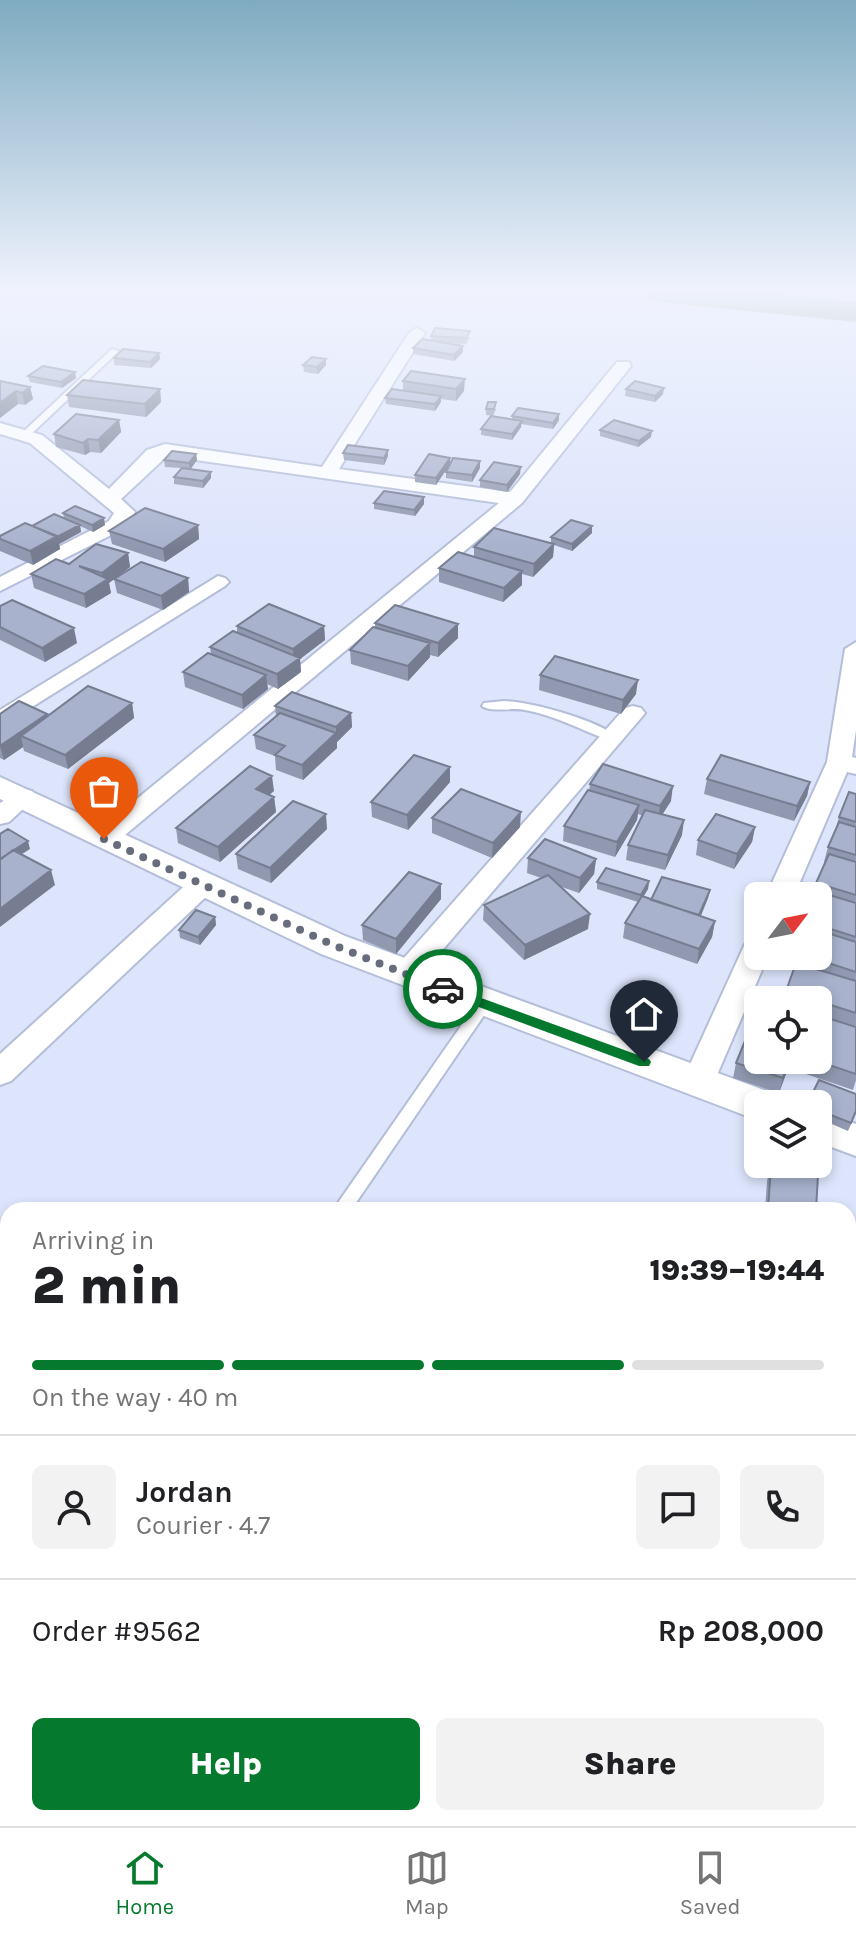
<!DOCTYPE html>
<html lang="en">
<head>
<meta charset="utf-8">
<style>
	body { margin:0; font-family:Karla,sans-serif; background:#f2f2f2; color:#202124; height:100vh; display:flex; flex-direction:column; font-size:30px; white-space:nowrap }
	* { box-sizing:border-box; margin:0 }
	p { font-size:26px; color:#757577 }
	.icon { flex:none; width:44px; height:44px; fill:none; stroke:currentColor; stroke-width:2; stroke-linecap:round; stroke-linejoin:round }
	.map { position:relative; flex:1; overflow:hidden }
	.details { position:absolute; left:0px; top:1202px; width:856px; height:624px; display:flex; flex-direction:column; background:#fff; border-radius:24px 24px 0 0; box-shadow:0 4px 12px #0003 }
	.details>* { flex:none }
	.needle { width:52px; rotate:58deg }
	.fabs { position:absolute; left:744px; top:882px; display:grid; gap:16px }
	.fabs a { display:grid; place-items:center; width:88px; height:88px; border-radius:12px; background:#fff; box-shadow:0 4px 12px #0003; font-size:40px }
	.pin { position:absolute; display:grid; place-items:center; width:68px; height:68px; color:#fff; margin:-82px -34px; border-radius:50% 50% 50% 0; rotate:-45deg; box-shadow:0 0 8px #0007 }
	.pin .icon { rotate:45deg }
	.courier { position:absolute; display:grid; place-items:center; width:80px; height:80px; margin:-40px; border:6px solid #05792e; border-radius:50%; background:#fff; color:#222; box-shadow:0 2px 10px #0007 }
	.summary em { font-style:normal; font-weight:800 }
	.summary div { display:flex; flex-direction:column-reverse }
	.summary { display:flex; align-items:center; justify-content:space-between; height:136px; padding:0 32px }
	h1 { font-size:52px; font-weight:800; line-height:60px }
	.bar { display:grid; grid-template-columns:repeat(4,1fr); gap:12px 8px; align-content:center; height:96px; padding:0 32px }
	.bar i { height:10px; border-radius:6px; background:#e0e0e0 }
	.bar .current { background:#05792e }
	.bar p { grid-column:span 4 }
	.line { display:flex; align-items:center; gap:20px; padding:0 32px; border-top:2px solid #e0e0e0 }
	.line div { flex:1 }
	.round { display:grid; place-items:center; flex:none; width:84px; height:84px; border-radius:12px; background:#f2f2f2 }
	.button { display:flex; gap:16px; margin-top:auto; padding:16px 32px }
	.button a { flex:1; height:92px; border-radius:12px; background:#05792e; color:#fff; font-size:32px; font-weight:800; line-height:92px; text-align:center }
	.button a+a { background:#f2f2f2; color:#202124 }
	.tab-bar { display:flex; justify-content:space-around; align-items:center; height:112px; border-top:2px solid #e0e0e0; background:#fff; font-size:22px; color:#757577 }
	.tab-bar a { display:grid; justify-items:center; gap:4px }
	.tab-bar .current { color:#05792e }
	.map>svg:first-child { display:block }
	.lines { fill:none; stroke-linecap:round; stroke-linejoin:round }
	.river { fill:#839d86; fill-rule:evenodd }
	.service-casing { stroke:#b4bed9; stroke-width:4 }
	.minor-casing { stroke:#b4bed9; stroke-width:4 }
	.tertiary-casing { stroke:#b4bed9; stroke-width:4 }
	.service { fill:#fff; fill-rule:evenodd }
	.minor { fill:#fff; fill-rule:evenodd }
	.tertiary { fill:#fff; fill-rule:evenodd }
	.wall { fill:#9099b0 }
	.shaded-wall { fill:#767d90 }
	.building { fill:#a8b2cd; stroke:#767d90; stroke-width:2 }
	.route { fill:#05792e }
	.done { stroke:#686d7d; stroke-width:8; stroke-dasharray:0 14.4 }
</style>
</head>
<body>
<div class="map">
<svg width="856" height="1826" viewBox="0 0 856 1826">
	<rect width="100%" height="100%" fill="#dde5fc"/>
	<g class="lines">
		<path class="river" d="M 642,292 L 762,292 L 856,302 L 856,322 L 659,302 L 647,299 Z"/>
		<g class="service-casing">
			<path id="service" d="M 112,349 L 119,351 L 29,436 L 23,436 L 23,432 Z
				M 504,701 C 533,702 596,720 618,737 L 612,741 L 608,740 C 580,729 553,715 525,710 C 512,707 492,713 482,706 L 484,703 Z
				M 484,999 L 489,1000 L 491,1004 L 489,1008 L 351,1210 L 333,1210 L 479,1000 Z"/>
		</g>
		<g class="minor-casing">
			<path id="minor" d="M 417,328 L 425,333 L 339,469 L 510,492 L 617,362 L 629,362 L 631,366 L 522,503 L 113,845 L 95,845 L 91,839 L 95,833 L 499,503 L 167,456 L 121,499 L 135,512 L 123,529 L 0,591 L 0,577 L 109,521 L 114,513 L 30,443 L 0,434 L 0,423 L 42,435 L 109,489 L 147,450 L 165,444 L 322,467 L 409,333 Z
				M 218,576 L 225,578 L 229,582 L 225,586 L 0,727 L 0,710 Z
				M 856,642 L 856,730 L 852,757 L 856,758 L 856,774 L 847,772 L 794,896 L 766,896 L 827,762 L 845,649 Z
				M 633,706 L 641,708 L 645,713 L 641,718 L 416,981 L 406,984 L 396,981 L 391,974 L 396,967 L 625,708 Z
				M 23,789 L 32,791 L 36,797 L 9,822 L 0,824 L 0,803 Z
				M 201,877 L 211,880 L 215,886 L 211,892 L 11,1081 L 0,1085 L 0,1054 L 191,880 Z
				M 758,936 L 758,956 L 768,956 L 714,1082 L 709,1091 L 698,1094 L 687,1091 L 682,1082 L 744,946 L 748,939 Z
				M 0,1513 L 8,1516 L 8,1558 L 0,1555 Z"/>
		</g>
		<g class="tertiary-casing">
			<path id="tertiary" d="M 0,777 L 345,936 L 772,1093 L 777,1104 L 758,1104 L 758,1119 L 744,1115 L 321,954 L 0,799 Z
				M 818,1110 L 856,1124 L 856,1156 L 818,1142 Z"/>
		</g>
		<use href="#service" class="service"/>
		<use href="#minor" class="minor"/>
		<use href="#tertiary" class="tertiary"/>
	</g>
	<path class="wall" d="M 431,336 L 470,337 L 466,344 L 445,343 L 463,352 L 454,361 L 413,354 L 413,348 L 431,341 Z
		M 159,353 L 160,359 L 151,368 L 114,365 L 114,358 Z
		M 326,359 L 326,365 L 318,374 L 304,372 L 303,365 Z
		M 411,371 L 464,391 L 456,401 L 441,399 L 441,402 L 435,411 L 386,404 L 385,398 L 403,391 L 403,381 Z
		M 75,372 L 76,378 L 62,388 L 30,382 L 28,376 Z
		M 0,381 L 30,387 L 33,399 L 25,405 L 18,404 L 0,418 Z
		M 160,389 L 161,402 L 146,417 L 69,407 L 67,395 Z
		M 626,389 L 663,394 L 655,402 L 625,396 Z
		M 486,409 L 496,409 L 493,416 L 486,415 Z
		M 512,416 L 559,420 L 553,429 L 521,424 L 521,427 L 512,440 L 481,435 L 481,429 L 512,419 Z
		M 119,420 L 121,432 L 101,453 L 90,452 L 85,455 L 56,447 L 54,434 Z
		M 600,430 L 651,437 L 638,447 L 600,436 Z
		M 388,450 L 388,456 L 384,465 L 344,460 L 343,453 Z
		M 196,454 L 197,460 L 190,469 L 211,478 L 203,488 L 174,484 L 174,477 L 181,468 L 165,467 L 164,460 Z
		M 450,458 L 450,464 L 436,485 L 415,482 L 415,475 Z
		M 480,468 L 472,482 L 446,478 L 446,472 Z
		M 520,474 L 507,492 L 480,487 L 480,480 Z
		M 374,503 L 424,504 L 415,516 L 374,509 Z
		M 63,513 L 105,525 L 93,532 L 80,526 L 81,532 L 59,544 L 60,549 L 33,565 L 0,551 L 0,536 L 32,526 L 64,518 Z
		M 198,525 L 199,539 L 165,562 L 112,544 L 109,531 Z
		M 592,533 L 572,551 L 554,545 L 553,557 L 533,577 L 522,574 L 522,585 L 503,602 L 439,582 L 439,568 L 474,557 L 474,547 L 551,543 L 551,537 Z
		M 128,553 L 130,567 L 109,583 L 111,593 L 86,608 L 34,588 L 31,574 L 69,564 Z
		M 188,578 L 189,592 L 163,610 L 117,593 L 114,579 Z
		M 0,606 L 77,643 L 45,662 L 0,640 Z
		M 375,623 L 458,624 L 458,638 L 438,657 L 430,655 L 430,657 L 408,681 L 351,664 L 350,650 L 375,627 Z
		M 237,626 L 324,626 L 325,640 L 300,659 L 301,672 L 278,689 L 267,684 L 268,689 L 243,709 L 185,687 L 183,672 L 211,654 L 210,647 L 237,632 Z
		M 540,675 L 636,694 L 621,714 L 539,690 Z
		M 132,703 L 134,718 L 68,769 L 24,751 L 23,747 L 4,760 L 0,758 L 0,714 L 47,714 L 47,717 Z
		M 275,706 L 351,713 L 352,727 L 337,742 L 337,748 L 303,780 L 276,770 L 275,756 L 256,749 L 254,735 L 276,716 Z
		M 450,767 L 450,782 L 408,830 L 372,817 L 371,802 Z
		M 707,779 L 810,782 L 807,796 L 794,821 L 704,794 Z
		M 590,784 L 671,801 L 662,815 L 682,835 L 665,870 L 626,860 L 628,845 L 643,816 L 638,814 L 637,820 L 615,857 L 563,841 L 564,826 L 589,791 Z
		M 274,791 L 269,795 L 274,797 L 276,812 L 220,862 L 178,843 L 176,828 Z
		M 856,794 L 856,1080 L 853,1090 L 797,1071 L 800,1060 L 818,1060 L 818,1000 L 783,1000 L 794,968 L 789,966 L 791,956 L 818,956 L 818,896 L 813,896 L 816,883 L 825,862 L 824,862 L 828,847 L 836,828 L 839,817 Z
		M 432,818 L 520,827 L 492,858 L 432,833 Z
		M 755,827 L 752,842 L 734,869 L 696,855 L 698,840 Z
		M 327,829 L 271,883 L 238,869 L 236,854 Z
		M 528,858 L 596,859 L 594,874 L 579,893 L 559,886 L 588,929 L 524,960 L 483,920 L 484,905 L 541,878 L 527,873 Z
		M 649,881 L 648,889 L 643,897 L 651,900 L 710,890 L 708,898 L 700,917 L 715,921 L 712,937 L 697,964 L 623,938 L 625,923 L 638,902 L 597,889 L 597,882 Z
		M 441,884 L 441,899 L 396,954 L 363,940 L 362,925 Z
		M 215,917 L 216,925 L 200,945 L 180,938 L 179,930 Z
		M 758,1060 L 791,1060 L 779,1093 L 733,1078 L 736,1063 Z
		M 856,1094 L 856,1113 L 848,1131 L 818,1118 L 818,1104 Z
		M 771,1166 L 816,1210 L 765,1210 L 767,1181 Z
		M 8,1612 L 8,1790 L 0,1784 L 0,1613 Z
		M 62,1818 L 135,1818 L 130,1826 L 73,1826 Z"/>
	<path class="shaded-wall" d="M 463,346 L 463,352 L 454,361 L 454,355 Z
		M 159,353 L 160,359 L 151,368 L 150,362 Z
		M 326,359 L 326,365 L 318,374 L 317,367 Z
		M 75,372 L 76,378 L 62,388 L 61,382 Z
		M 465,379 L 464,391 L 456,401 L 456,389 Z
		M 30,387 L 33,399 L 25,405 L 22,393 Z
		M 664,388 L 663,394 L 655,402 L 655,396 Z
		M 160,389 L 161,402 L 146,417 L 145,404 Z
		M 16,391 L 18,404 L 0,418 L 0,403 Z
		M 441,396 L 441,402 L 435,411 L 435,404 Z
		M 559,414 L 559,420 L 553,429 L 553,423 Z
		M 119,420 L 121,432 L 101,453 L 98,440 Z
		M 522,421 L 521,427 L 512,440 L 512,434 Z
		M 652,431 L 651,437 L 638,447 L 639,441 Z
		M 88,439 L 90,452 L 85,455 L 83,443 Z
		M 388,450 L 388,456 L 384,465 L 384,458 Z
		M 196,454 L 197,460 L 190,470 L 189,463 Z
		M 450,458 L 450,464 L 436,485 L 436,478 Z
		M 480,461 L 480,468 L 472,482 L 472,475 Z
		M 521,467 L 520,474 L 507,492 L 507,485 Z
		M 211,472 L 211,478 L 203,488 L 203,481 Z
		M 424,497 L 424,504 L 415,516 L 414,510 Z
		M 104,518 L 105,525 L 93,532 L 92,525 Z
		M 80,525 L 81,532 L 59,544 L 60,549 L 33,565 L 30,551 Z
		M 198,525 L 199,539 L 165,562 L 163,549 Z
		M 592,526 L 592,533 L 572,551 L 572,544 Z
		M 554,544 L 553,557 L 533,577 L 534,564 Z
		M 128,553 L 130,567 L 109,583 L 111,593 L 86,608 L 84,594 L 103,582 L 102,573 Z
		M 522,571 L 522,585 L 503,602 L 504,588 Z
		M 188,578 L 189,592 L 163,610 L 161,596 Z
		M 458,624 L 458,638 L 438,657 L 438,643 Z
		M 324,626 L 325,640 L 300,659 L 301,672 L 278,689 L 277,674 L 294,662 L 293,649 Z
		M 74,628 L 77,643 L 45,662 L 42,648 Z
		M 430,643 L 430,657 L 408,681 L 408,666 Z
		M 266,675 L 268,689 L 243,709 L 242,695 Z
		M 638,680 L 636,694 L 621,714 L 623,700 Z
		M 132,703 L 134,718 L 68,769 L 65,755 Z
		M 351,713 L 352,727 L 337,742 L 337,748 L 303,780 L 302,765 L 336,733 L 336,727 Z
		M 47,714 L 50,728 L 21,736 L 23,747 L 4,760 L 0,746 Z
		M 450,767 L 450,782 L 408,830 L 407,815 Z
		M 272,776 L 274,791 L 258,804 L 256,789 Z
		M 810,782 L 807,796 L 794,821 L 797,806 Z
		M 673,786 L 671,801 L 658,821 L 660,806 Z
		M 274,797 L 276,812 L 220,862 L 218,847 Z
		M 639,805 L 637,820 L 615,857 L 617,842 Z
		M 521,812 L 520,827 L 492,858 L 493,843 Z
		M 326,814 L 327,829 L 271,883 L 270,868 Z
		M 684,820 L 682,835 L 665,870 L 668,855 Z
		M 755,827 L 752,842 L 734,869 L 737,854 Z
		M 28,841 L 30,849 L 0,868 L 0,859 Z
		M 596,859 L 594,874 L 579,893 L 580,878 Z
		M 51,870 L 55,885 L 0,927 L 0,909 Z
		M 649,881 L 648,889 L 640,902 L 641,895 Z
		M 441,884 L 441,899 L 396,954 L 396,939 Z
		M 710,890 L 708,898 L 698,923 L 699,915 Z
		M 590,914 L 588,929 L 524,960 L 525,945 Z
		M 215,917 L 216,925 L 200,945 L 198,937 Z
		M 715,921 L 712,937 L 697,964 L 699,949 Z
		M 789,1060 L 791,1060 L 779,1093 L 783,1078 Z
		M 8,1701 L 8,1721 L 0,1731 L 0,1711 Z
		M 12,1818 L 18,1818 L 22,1824 L 21,1826 L 7,1826 Z
		M 123,1818 L 135,1818 L 130,1826 L 118,1826 Z"/>
	<path class="building" d="M 435,328 L 470,331 L 466,338 L 431,336 Z
		M 422,339 L 463,346 L 454,355 L 413,348 Z
		M 123,349 L 159,353 L 150,362 L 114,358 Z
		M 312,357 L 326,359 L 317,367 L 303,365 Z
		M 43,366 L 75,372 L 61,382 L 28,376 Z
		M 411,371 L 465,379 L 456,389 L 403,381 Z
		M 83,380 L 160,389 L 145,404 L 67,395 Z
		M 0,381 L 30,387 L 22,393 L 16,391 L 0,403 Z
		M 635,381 L 664,388 L 655,396 L 626,389 Z
		M 392,389 L 441,396 L 435,404 L 385,398 Z
		M 488,402 L 496,402 L 494,409 L 486,409 Z
		M 518,408 L 559,414 L 553,423 L 512,416 Z
		M 76,414 L 119,420 L 98,440 L 88,439 L 83,443 L 54,434 Z
		M 491,416 L 522,421 L 512,434 L 481,429 Z
		M 614,420 L 652,431 L 639,441 L 600,430 Z
		M 348,445 L 388,450 L 384,458 L 343,453 Z
		M 172,451 L 196,454 L 189,463 L 164,460 Z
		M 429,454 L 450,458 L 436,478 L 415,475 Z
		M 453,458 L 480,461 L 472,475 L 446,472 Z
		M 494,462 L 521,467 L 507,485 L 480,480 Z
		M 182,468 L 211,472 L 203,481 L 174,477 Z
		M 384,491 L 424,497 L 414,510 L 374,503 Z
		M 75,506 L 104,518 L 92,525 L 63,513 Z
		M 145,508 L 198,525 L 163,549 L 109,531 Z
		M 54,514 L 80,525 L 57,537 L 32,526 Z
		M 571,520 L 592,526 L 572,544 L 551,537 Z
		M 25,523 L 57,536 L 30,551 L 0,539 L 0,536 Z
		M 494,528 L 554,544 L 534,564 L 474,547 Z
		M 96,544 L 128,553 L 102,573 L 79,566 L 108,579 L 84,594 L 31,574 L 56,559 L 69,564 Z
		M 458,552 L 522,571 L 504,588 L 439,568 Z
		M 141,562 L 188,578 L 161,596 L 114,579 Z
		M 12,600 L 74,628 L 42,648 L 0,627 L 0,606 Z
		M 269,604 L 324,626 L 293,649 L 237,626 Z
		M 395,605 L 458,624 L 438,643 L 375,623 Z
		M 373,627 L 430,643 L 408,666 L 350,650 Z
		M 233,631 L 300,658 L 277,674 L 210,647 Z
		M 208,653 L 266,675 L 242,695 L 183,672 Z
		M 555,656 L 638,680 L 623,700 L 540,675 Z
		M 88,686 L 132,703 L 65,755 L 21,736 Z
		M 292,692 L 351,713 L 336,727 L 275,706 Z
		M 19,701 L 47,714 L 0,746 L 0,714 Z
		M 280,713 L 336,733 L 302,765 L 275,755 L 285,746 L 254,735 Z
		M 414,755 L 450,767 L 407,815 L 371,802 Z
		M 721,755 L 810,782 L 797,806 L 707,779 Z
		M 603,764 L 673,786 L 660,806 L 590,784 Z
		M 250,766 L 272,776 L 256,789 L 274,797 L 218,847 L 176,828 Z
		M 461,789 L 521,812 L 493,843 L 432,818 Z
		M 588,790 L 639,805 L 617,842 L 564,826 Z
		M 849,792 L 856,794 L 856,822 L 839,817 Z
		M 293,801 L 326,814 L 270,868 L 236,854 Z
		M 645,810 L 684,820 L 668,855 L 628,845 Z
		M 716,814 L 755,827 L 737,854 L 698,840 Z
		M 839,822 L 856,827 L 856,855 L 828,847 Z
		M 8,829 L 28,841 L 0,859 L 0,834 Z
		M 545,839 L 596,859 L 580,878 L 528,858 Z
		M 13,850 L 51,870 L 0,909 L 0,860 Z
		M 829,854 L 856,862 L 856,895 L 816,883 Z
		M 606,868 L 649,881 L 641,895 L 597,882 Z
		M 409,872 L 441,884 L 396,939 L 362,925 Z
		M 548,875 L 590,914 L 525,945 L 484,905 Z
		M 662,877 L 710,890 L 699,915 L 651,900 Z
		M 816,891 L 856,903 L 856,937 L 818,925 L 818,896 L 814,896 Z
		M 642,896 L 715,921 L 699,949 L 625,923 Z
		M 196,910 L 215,917 L 198,937 L 179,930 Z
		M 818,930 L 856,942 L 856,972 L 807,956 L 818,956 Z
		M 796,963 L 856,981 L 856,1013 L 818,1001 L 818,1000 L 813,1000 L 786,991 Z
		M 758,1009 L 758,1060 L 789,1060 L 783,1078 L 736,1063 Z
		M 818,1015 L 856,1027 L 856,1074 L 814,1060 L 818,1060 Z
		M 819,1080 L 856,1094 L 856,1111 L 851,1123 L 818,1110 L 818,1104 L 807,1104 Z
		M 771,1166 L 818,1175 L 816,1210 L 768,1210 Z
		M 848,1253 L 852,1254 L 848,1281 Z
		M 8,1484 L 8,1493 L 3,1489 Z
		M 4,1609 L 8,1612 L 8,1701 L 0,1711 L 0,1613 Z
		M 8,1714 L 8,1784 L 0,1778 L 0,1725 Z
		M 0,1802 L 8,1808 L 8,1818 L 12,1818 L 7,1826 L 0,1826 Z
		M 71,1818 L 123,1818 L 118,1826 L 82,1826 Z
		M 150,1818 L 226,1818 L 237,1826 L 145,1826 Z"/>
	<linearGradient id="sky" x2="0" y2="1"><stop stop-color="#7fabc1"/><stop offset="0.53" stop-color="#f0f3fe"/><stop offset="1" stop-color="#f0f3fe" stop-opacity="0"/></linearGradient>
	<rect width="856" height="548" fill="url(#sky)"/>
	<path class="route" d="M 443,984 L 649,1059 L 651,1062 L 649,1066 L 639,1066 L 438,992 L 436,989 Z"/>
	<g class="lines">
		<path class="done" d="M 104,839 L 331,944 L 443,989"/>
	</g>
</svg>
<div class="fabs">
<a><svg class="needle" viewBox="-14 -14 28 28"><path d="M0-13l5 13h-10z" fill="#e53935"/><path d="M0 13l5-13h-10z" fill="#757577"/></svg></a>
<a><svg class="icon" aria-label="locate" viewBox="0 0 24 24"><circle cx="12" cy="12" r="6"/><path d="M12 2v4M12 18v4M2 12h4M18 12h4"/></svg></a>
<a><svg class="icon" aria-label="layers" viewBox="0 0 24 24"><path d="M12 4l9 5-9 5-9-5zM3 14l9 5 9-5"/></svg></a>
</div>
<div class="pin" style="left:104px;top:839px;background:#ea580c"><svg class="icon" aria-label="bag" viewBox="0 0 24 24"><path d="M5 8h14l-1 12H6zM9 8a3 3 0 0 1 6 0"/></svg></div>
<div class="pin" style="left:644px;top:1062px;background:#1f2937"><svg class="icon" aria-label="home" viewBox="0 0 24 24"><path d="M3 11l9-7 9 7M6 9v11h12V9"/></svg></div>
<div class="courier" style="left:443px;top:989px"><svg class="icon" aria-label="car" viewBox="0 0 24 24"><path d="M5 17H2v-5l4-1 3-4h7l3 4 3 1v5h-3M9 17h6M6 11h13"/><circle cx="7" cy="17" r="2"/><circle cx="17" cy="17" r="2"/></svg></div>
<section class="details">
<div class="summary"><div><h1>2 min</h1><p>Arriving in</p></div><em>19:39–19:44</em></div>
<div class="bar"><i class="current"></i><i class="current"></i><i class="current"></i><i></i><p>On the way · 40 m</p></div>
<div class="line" style="height:144px"><a class="round"><svg class="icon" aria-label="person" viewBox="0 0 24 24"><circle cx="12" cy="8" r="4"/><path d="M4 21q1-7 8-7t8 7"/></svg></a><div><b>Jordan</b><p>Courier · 4.7</p></div><a class="round"><svg class="icon" aria-label="chat" viewBox="0 0 24 24"><path d="M4 5h16v11H9l-5 4z"/></svg></a><a class="round"><svg class="icon" aria-label="phone" viewBox="0 0 24 24"><path d="M5 4h4l2 5-3 2q2 4 5 5l2-3 5 2v4C11 20 4 13 5 4z"/></svg></a></div>
<div class="line" style="height:104px"><div>Order #9562</div><b>Rp 208,000</b></div>
<div class="button"><a>Help</a><a>Share</a></div>
</section>
</div>
<nav class="tab-bar">
<a class="current"><svg class="icon" aria-label="home" viewBox="0 0 24 24"><path d="M3 11l9-7 9 7M6 9v11h12V9"/></svg>Home</a>
<a><svg class="icon" aria-label="map" viewBox="0 0 24 24"><path d="M3 6l6-2 6 2 6-2v14l-6 2-6-2-6 2zM9 4v14M15 6v14"/></svg>Map</a>
<a><svg class="icon" aria-label="saved" viewBox="0 0 24 24"><path d="M7 4h10v16l-5-4-5 4z"/></svg>Saved</a>
</nav>
</body>
</html>
